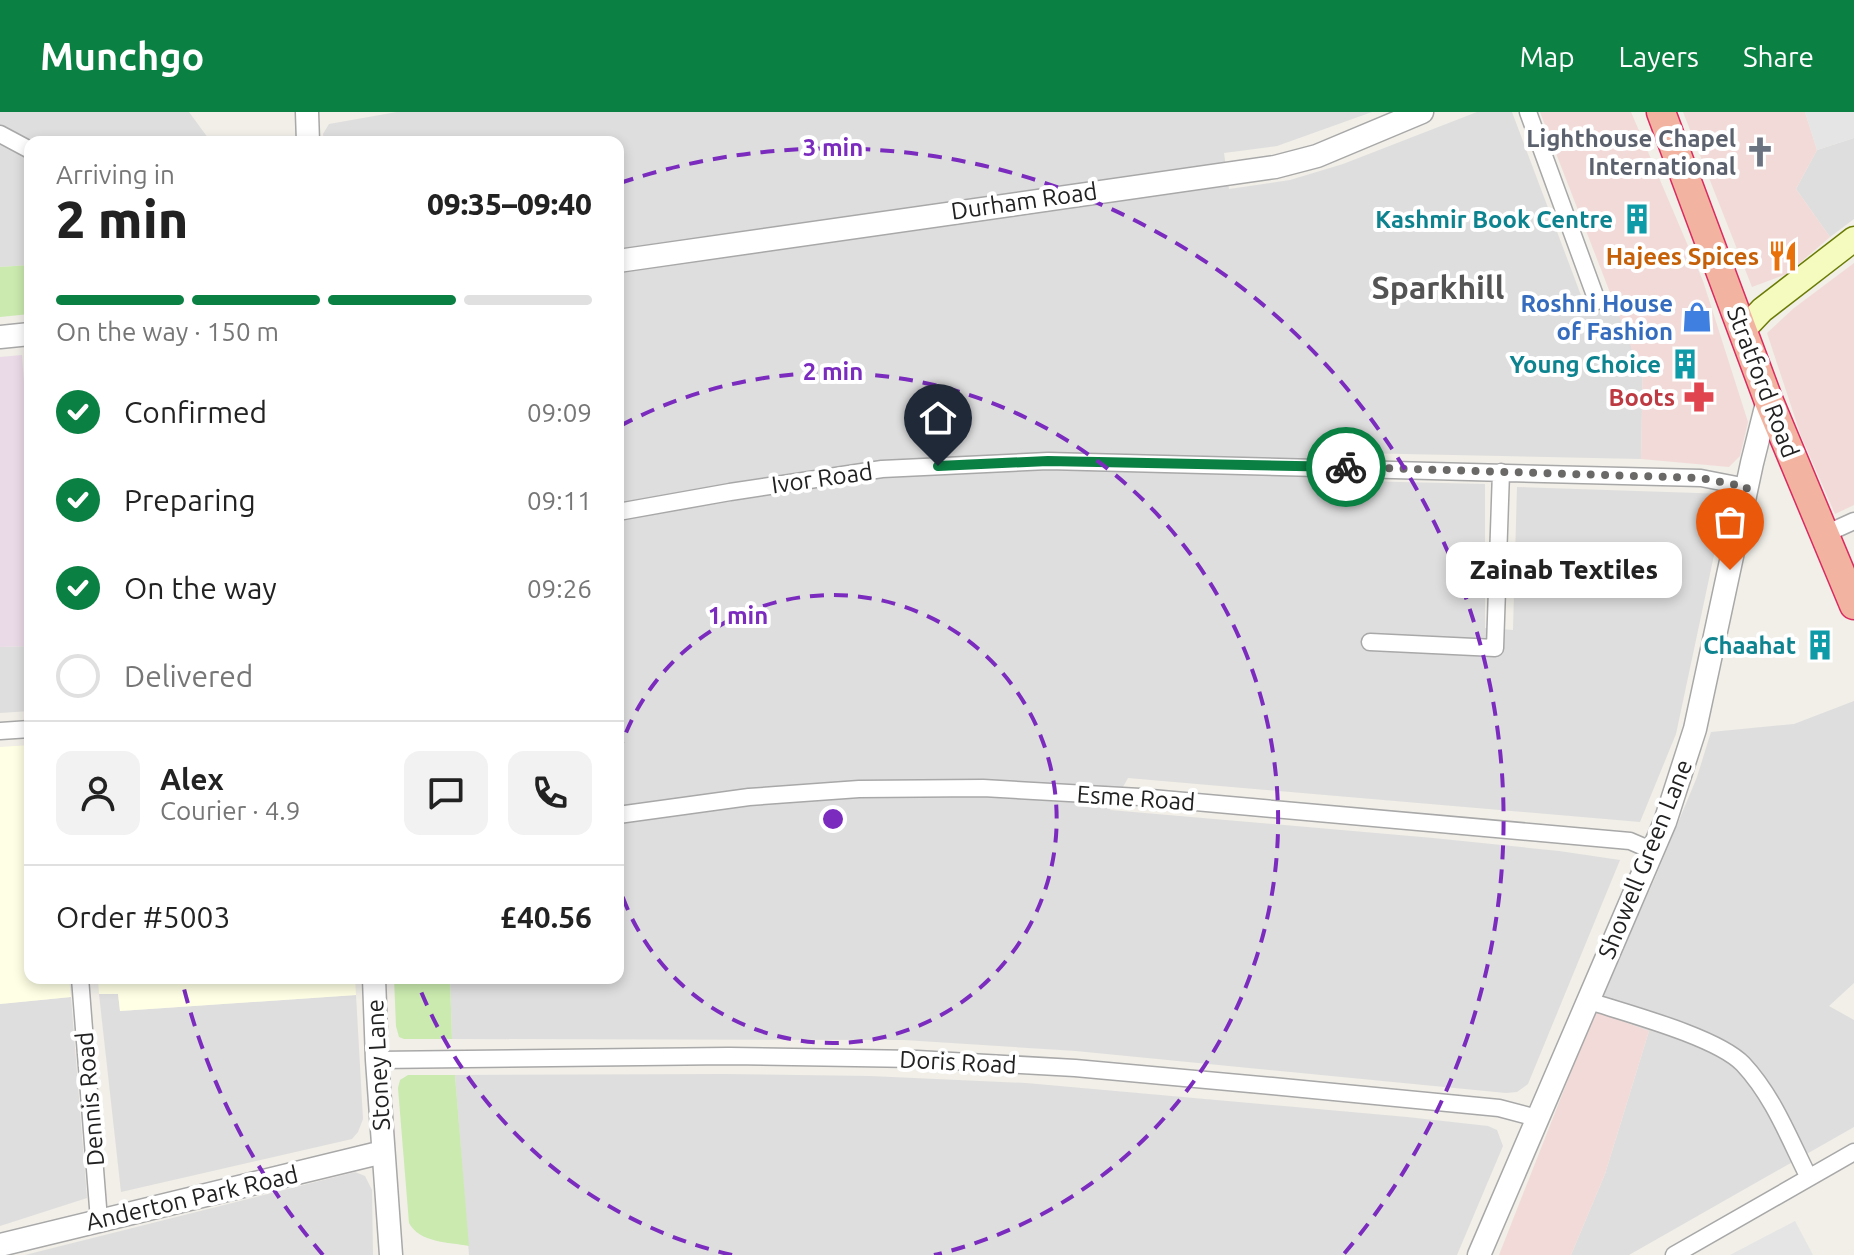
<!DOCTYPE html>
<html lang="en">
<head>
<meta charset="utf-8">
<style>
	body { margin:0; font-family:Ubuntu,sans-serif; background:#f2f2f2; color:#222; height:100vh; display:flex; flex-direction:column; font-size:30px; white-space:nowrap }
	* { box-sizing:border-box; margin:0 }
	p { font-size:26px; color:#767676 }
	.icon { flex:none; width:44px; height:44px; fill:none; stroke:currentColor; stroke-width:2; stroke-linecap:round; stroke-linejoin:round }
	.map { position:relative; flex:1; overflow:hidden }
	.panel { position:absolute; left:24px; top:24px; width:600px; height:848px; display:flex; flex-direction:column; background:#fff; border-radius:16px; box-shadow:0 4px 12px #0003 }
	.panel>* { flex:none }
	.pin { position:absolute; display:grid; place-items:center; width:68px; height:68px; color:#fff; margin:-82px -34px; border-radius:50% 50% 50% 0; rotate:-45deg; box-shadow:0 0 8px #0007 }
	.pin .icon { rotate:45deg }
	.courier { position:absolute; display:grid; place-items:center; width:80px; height:80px; margin:-40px; border:6px solid #0b8043; border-radius:50%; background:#fff; color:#222; box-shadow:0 2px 10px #0007 }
	.bubble { position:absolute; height:56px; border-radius:16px; background:#fff; box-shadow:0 4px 12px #0003; font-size:26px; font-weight:800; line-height:56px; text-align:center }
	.summary em { font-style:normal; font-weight:800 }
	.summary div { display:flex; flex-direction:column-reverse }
	.summary { display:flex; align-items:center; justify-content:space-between; height:136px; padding:0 32px }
	h1 { font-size:52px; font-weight:800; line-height:60px }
	.bar { display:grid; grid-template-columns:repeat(4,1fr); gap:12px 8px; align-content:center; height:96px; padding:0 32px }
	.bar i { height:10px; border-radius:6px; background:#e0e0e0 }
	.bar .selected { background:#0b8043 }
	.bar p { grid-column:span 4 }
	.line { display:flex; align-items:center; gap:20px; padding:0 32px; border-top:2px solid #e0e0e0 }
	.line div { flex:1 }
	.round { display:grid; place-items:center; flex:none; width:84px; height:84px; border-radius:16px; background:#f2f2f2 }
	ol { padding:0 32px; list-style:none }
	li { display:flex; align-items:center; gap:24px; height:88px }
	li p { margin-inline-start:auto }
	li .icon { padding:8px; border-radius:50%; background:#0b8043; color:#fff; stroke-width:4 }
	li:last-child { color:#767676 }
	li i { width:44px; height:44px; border:4px solid #e0e0e0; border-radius:50% }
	header { display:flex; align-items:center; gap:48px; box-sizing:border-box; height:112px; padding:0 40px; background:#0b8043; color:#fff }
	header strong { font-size:38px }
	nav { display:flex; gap:44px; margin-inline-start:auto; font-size:28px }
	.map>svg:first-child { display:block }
	.residential { fill:#dfdede }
	.commercial { fill:#f2dad8 }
	.industrial { fill:#eadae7 }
	.education { fill:#feffe4 }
	.grass { fill:#caeaaf }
	.parking { fill:#e5e5e5 }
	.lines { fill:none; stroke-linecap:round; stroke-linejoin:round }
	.minor-casing { stroke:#a8a8a8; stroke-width:19 }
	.tertiary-casing { stroke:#a8a8a8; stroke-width:25 }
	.secondary-casing { stroke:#6a7b05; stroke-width:27 }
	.trunk-casing { stroke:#db2a60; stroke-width:31 }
	.minor { stroke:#fff; stroke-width:16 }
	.tertiary { stroke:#fff; stroke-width:22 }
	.secondary { stroke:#f5fabe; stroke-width:24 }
	.trunk { stroke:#f2b4a0; stroke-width:28 }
	.done { stroke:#6a6967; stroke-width:8; stroke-dasharray:0 14.4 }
	.route { stroke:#0b8043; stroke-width:10 }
	.ring { fill:none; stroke:#7b2cbf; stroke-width:4; stroke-dasharray:14 10 }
	.labels { text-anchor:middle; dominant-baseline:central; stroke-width:8; stroke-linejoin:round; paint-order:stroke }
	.worship-label { font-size:24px; font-weight:bold; fill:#5b616d; stroke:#fff; text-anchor:end }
	.street-label { font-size:24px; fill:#212121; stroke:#fff }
	.culture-label { font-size:24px; font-weight:bold; fill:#0d838f; stroke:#fff; text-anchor:end }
	.food-label { font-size:24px; font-weight:bold; fill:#c56008; stroke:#fff; text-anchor:end }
	.shop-label { font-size:24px; font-weight:bold; fill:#366cbe; stroke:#fff; text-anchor:end }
	.health-label { font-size:24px; font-weight:bold; fill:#be3a42; stroke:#fff; text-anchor:end }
	.district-label { font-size:32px; font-weight:bold; fill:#545454; stroke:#fff }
	.centre { fill:#7b2cbf; stroke:#fff; stroke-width:4 }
	.ring-label { font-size:24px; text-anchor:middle; font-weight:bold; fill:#7b2cbf; stroke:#fff; stroke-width:8; stroke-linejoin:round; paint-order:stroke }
</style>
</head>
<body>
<header>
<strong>Munchgo</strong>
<nav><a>Map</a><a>Layers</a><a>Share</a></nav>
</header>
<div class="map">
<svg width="1854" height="1143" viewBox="0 0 1854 1143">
	<rect width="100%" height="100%" fill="#f1efe8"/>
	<path class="residential" d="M 0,0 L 189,0 L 211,30 L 30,30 L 30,153 L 0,155 Z
		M 397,0 L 1372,0 L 1277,34 L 1224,41 L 1229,77 L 1290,68 L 1343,52 L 1477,0 L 1512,0 L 1585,194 L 1613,184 L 1635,245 L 1643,246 L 1641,347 L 1355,341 L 1358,369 L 1485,372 L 1485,516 L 1513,518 L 1517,375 L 1727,382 L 1676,622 L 1640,710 L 1128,666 L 1110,698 L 1433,726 L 1559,739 L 1620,748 L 1528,972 L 1517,980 L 1506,981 L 1076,939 L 904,928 L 452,927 L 450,866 L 618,866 L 618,30 L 324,30 L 323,22 L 329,12 Z
		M 1854,26 L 1854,107 L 1830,125 L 1796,77 L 1817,38 Z
		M 30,534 L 30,599 L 0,601 L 0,535 Z
		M 1854,589 L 1854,871 L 1829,894 L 1854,908 L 1854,1015 L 1629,1143 L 1571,1143 L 1605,1062 L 1649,919 L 1595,899 L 1655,766 L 1697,665 L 1711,620 L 1794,612 Z
		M 118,881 L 120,899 L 356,883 L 363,1007 L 358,1020 L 352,1027 L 121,1080 L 99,882 Z
		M 71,885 L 87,1086 L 0,1114 L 0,892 Z
		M 723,962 L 870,964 L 1026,971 L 1407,1005 L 1488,1014 L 1497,1018 L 1503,1034 L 1457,1143 L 469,1143 L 455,963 Z
		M 355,1060 L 365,1064 L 372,1078 L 373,1143 L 25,1143 Z"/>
	<path class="commercial" d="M 1540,0 L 1631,0 L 1703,169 L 1748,310 L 1740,344 L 1729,355 L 1641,347 L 1643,246 L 1635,245 Z
		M 1683,0 L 1805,0 L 1817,38 L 1796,77 L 1830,125 L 1787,162 L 1752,175 Z
		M 1854,151 L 1854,393 L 1835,402 L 1801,324 L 1767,221 L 1794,196 Z
		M 1595,899 L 1649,919 L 1605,1062 L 1571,1143 L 1499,1143 Z"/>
	<path class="industrial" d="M 22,243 L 30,350 L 30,534 L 0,535 L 0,245 Z"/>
	<path class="education" d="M 30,633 L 30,866 L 69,866 L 71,885 L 0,892 L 0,635 Z
		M 98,866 L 355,866 L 356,883 L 120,899 L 118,882 L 99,882 Z"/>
	<path class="grass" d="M 30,153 L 30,202 L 0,205 L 0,155 Z
		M 394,866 L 450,866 L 452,927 L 404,927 L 399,925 L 396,914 Z
		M 408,963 L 455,963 L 469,1134 C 448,1130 420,1131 409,1111 L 398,976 L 400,968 Z"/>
	<path class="parking" d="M 1805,0 L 1854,0 L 1854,26 L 1817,38 Z
		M 1795,1109 L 1813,1143 L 1730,1143 Z"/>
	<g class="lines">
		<g class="minor-casing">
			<path id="minor" d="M 1528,0 L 1597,189
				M 0,22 L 30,38
				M 618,400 L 730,380 L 882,357 L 1048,349 L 1701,366 L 1747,375
				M 1823,423 L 1854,409
				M 1370,530 L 1495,536 L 1501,360
				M 0,619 L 30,617
				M 618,703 L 749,685 L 859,677 L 983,676 L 1140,685 L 1630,729 L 1651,738
				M 80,866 L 99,1108
				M 1589,889 C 1626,901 1717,925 1743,952 C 1773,984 1789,1026 1808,1064
				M 377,948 L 729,944 L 917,947 L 1075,956 L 1272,974 L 1499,996 L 1537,1006
				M 1674,1143 L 1854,1040"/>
		</g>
		<g class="tertiary-casing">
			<path id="tertiary" d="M 307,0 L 308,30
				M 618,149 L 1275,55 L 1317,44 L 1422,0
				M 0,225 L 30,222
				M 374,866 L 377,948 L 391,1143
				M 0,1133 L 383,1040
				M 1479,1143 L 1665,710 L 1695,617 L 1752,351 L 1768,287"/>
		</g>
		<g class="secondary-casing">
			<path id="secondary" d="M 1743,218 L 1762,198 L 1854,127"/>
		</g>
		<g class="trunk-casing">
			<path id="trunk" d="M 1661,0 L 1768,287 L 1854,493"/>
		</g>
		<use href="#minor" class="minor"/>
		<use href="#tertiary" class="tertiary"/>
		<use href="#secondary" class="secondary"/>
		<use href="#trunk" class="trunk"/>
	</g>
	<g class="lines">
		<path class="done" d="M 1346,355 L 1701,366 L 1747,375 L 1730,458"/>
		<path class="route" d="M 938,354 L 1048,349 L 1346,355"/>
	</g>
	<g class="ring">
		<path d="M618 643A224 224 0 1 1 618 771"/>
		<path d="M732 1143A447 447 0 0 1 416 867M620 314A447 447 0 1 1 934 1143"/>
		<path d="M323 1143A671 671 0 0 1 182 869M620 71A671 671 0 0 1 1343 1143"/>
	</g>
	<defs>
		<g id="church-bare" transform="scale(2.4)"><path d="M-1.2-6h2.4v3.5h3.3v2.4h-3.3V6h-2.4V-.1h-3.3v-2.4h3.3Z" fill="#6b7280" stroke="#fff" stroke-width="2.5" paint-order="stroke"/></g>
		<g id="building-bare" transform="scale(2.4)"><path d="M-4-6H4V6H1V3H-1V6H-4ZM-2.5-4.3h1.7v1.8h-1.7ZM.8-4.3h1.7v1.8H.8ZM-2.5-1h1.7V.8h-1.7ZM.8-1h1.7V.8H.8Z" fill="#0f9aa8" stroke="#fff" stroke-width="2.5" paint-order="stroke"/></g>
		<g id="restaurant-bare" transform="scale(2.4)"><path d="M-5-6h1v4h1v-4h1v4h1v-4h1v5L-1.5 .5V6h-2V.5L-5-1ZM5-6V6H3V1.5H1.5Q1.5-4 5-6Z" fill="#e8710a" stroke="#fff" stroke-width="2.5" paint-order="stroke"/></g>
		<g id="shop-bare" transform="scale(2.4)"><path d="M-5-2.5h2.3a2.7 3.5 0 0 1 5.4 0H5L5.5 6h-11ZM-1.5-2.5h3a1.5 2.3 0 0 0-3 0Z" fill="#3f7fe0" stroke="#fff" stroke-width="2.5" paint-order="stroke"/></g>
		<g id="pharmacy-bare" transform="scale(2.4)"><path d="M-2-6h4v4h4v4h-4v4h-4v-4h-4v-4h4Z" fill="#e0444e" stroke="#fff" stroke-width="2.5" paint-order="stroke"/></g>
	</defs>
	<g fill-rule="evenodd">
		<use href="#church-bare" x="1760" y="40"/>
		<use href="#building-bare" x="1637" y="107"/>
		<use href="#restaurant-bare" x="1783" y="144"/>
		<use href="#shop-bare" x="1697" y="205"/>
		<use href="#building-bare" x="1685" y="252"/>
		<use href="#pharmacy-bare" x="1699" y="285"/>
		<use href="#building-bare" x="1820" y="533"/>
	</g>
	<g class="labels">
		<g class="worship-label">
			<text x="1736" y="26">Lighthouse Chapel<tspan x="1736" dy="28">International</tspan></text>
		</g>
		<g class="street-label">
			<text transform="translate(1024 89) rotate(-8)">Durham Road</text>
			<text transform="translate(1763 270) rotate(69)">Stratford Road</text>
			<text transform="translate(822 366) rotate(-8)">Ivor Road</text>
			<text transform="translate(1136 686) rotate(4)">Esme Road</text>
			<text transform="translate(1645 747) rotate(-68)">Showell Green Lane</text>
			<text transform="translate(958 950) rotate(3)">Doris Road</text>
			<text transform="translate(378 953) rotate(-93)">Stoney Lane</text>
			<text transform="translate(90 987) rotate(-95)">Dennis Road</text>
			<text transform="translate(192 1086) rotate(-13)">Anderton Park Road</text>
		</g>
		<g class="culture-label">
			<text x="1613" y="107">Kashmir Book Centre</text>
			<text x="1661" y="252">Young Choice</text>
			<text x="1796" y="533">Chaahat</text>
		</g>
		<g class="food-label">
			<text x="1759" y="144">Hajees Spices</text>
		</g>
		<g class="shop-label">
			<text x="1673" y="191">Roshni House<tspan x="1673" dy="28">of Fashion</tspan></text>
		</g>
		<g class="health-label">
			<text x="1675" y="285">Boots</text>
		</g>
		<g class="district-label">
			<text x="1438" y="175">Sparkhill</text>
		</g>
	</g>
	<circle cx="833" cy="707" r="12" class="centre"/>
	<g class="ring-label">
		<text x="833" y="44">3 min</text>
		<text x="833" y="268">2 min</text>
		<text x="738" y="512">1 min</text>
	</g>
</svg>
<div class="pin" style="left:1730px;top:458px;background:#ea580c"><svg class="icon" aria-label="bag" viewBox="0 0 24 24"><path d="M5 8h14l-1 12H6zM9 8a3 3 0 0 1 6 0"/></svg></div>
<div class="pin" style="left:938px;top:354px;background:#1f2937"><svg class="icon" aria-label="home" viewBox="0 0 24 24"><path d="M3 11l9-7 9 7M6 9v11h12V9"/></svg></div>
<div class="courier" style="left:1346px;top:355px"><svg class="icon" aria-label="bike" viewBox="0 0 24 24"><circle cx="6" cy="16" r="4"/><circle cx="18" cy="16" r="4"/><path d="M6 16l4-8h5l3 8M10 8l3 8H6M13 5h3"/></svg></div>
<div class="bubble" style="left:1446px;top:430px;width:236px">Zainab Textiles</div>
<section class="panel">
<div class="summary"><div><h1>2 min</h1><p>Arriving in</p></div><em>09:35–09:40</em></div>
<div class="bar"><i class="selected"></i><i class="selected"></i><i class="selected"></i><i></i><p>On the way · 150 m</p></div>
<ol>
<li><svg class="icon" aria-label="check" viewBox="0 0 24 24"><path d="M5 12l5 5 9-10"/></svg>Confirmed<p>09:09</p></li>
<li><svg class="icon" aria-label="check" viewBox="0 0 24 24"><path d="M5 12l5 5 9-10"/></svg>Preparing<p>09:11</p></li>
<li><svg class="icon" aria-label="check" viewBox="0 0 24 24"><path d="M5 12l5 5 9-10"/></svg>On the way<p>09:26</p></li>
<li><i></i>Delivered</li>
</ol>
<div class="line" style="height:144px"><a class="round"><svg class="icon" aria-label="person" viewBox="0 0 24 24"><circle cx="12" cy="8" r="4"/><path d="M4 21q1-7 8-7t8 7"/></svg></a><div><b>Alex</b><p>Courier · 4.9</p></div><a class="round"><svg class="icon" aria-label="chat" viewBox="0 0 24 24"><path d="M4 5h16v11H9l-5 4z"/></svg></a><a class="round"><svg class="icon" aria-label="phone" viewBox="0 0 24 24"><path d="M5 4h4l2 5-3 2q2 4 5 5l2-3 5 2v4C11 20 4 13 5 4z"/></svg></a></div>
<div class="line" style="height:104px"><div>Order #5003</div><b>£40.56</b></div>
</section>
</div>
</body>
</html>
